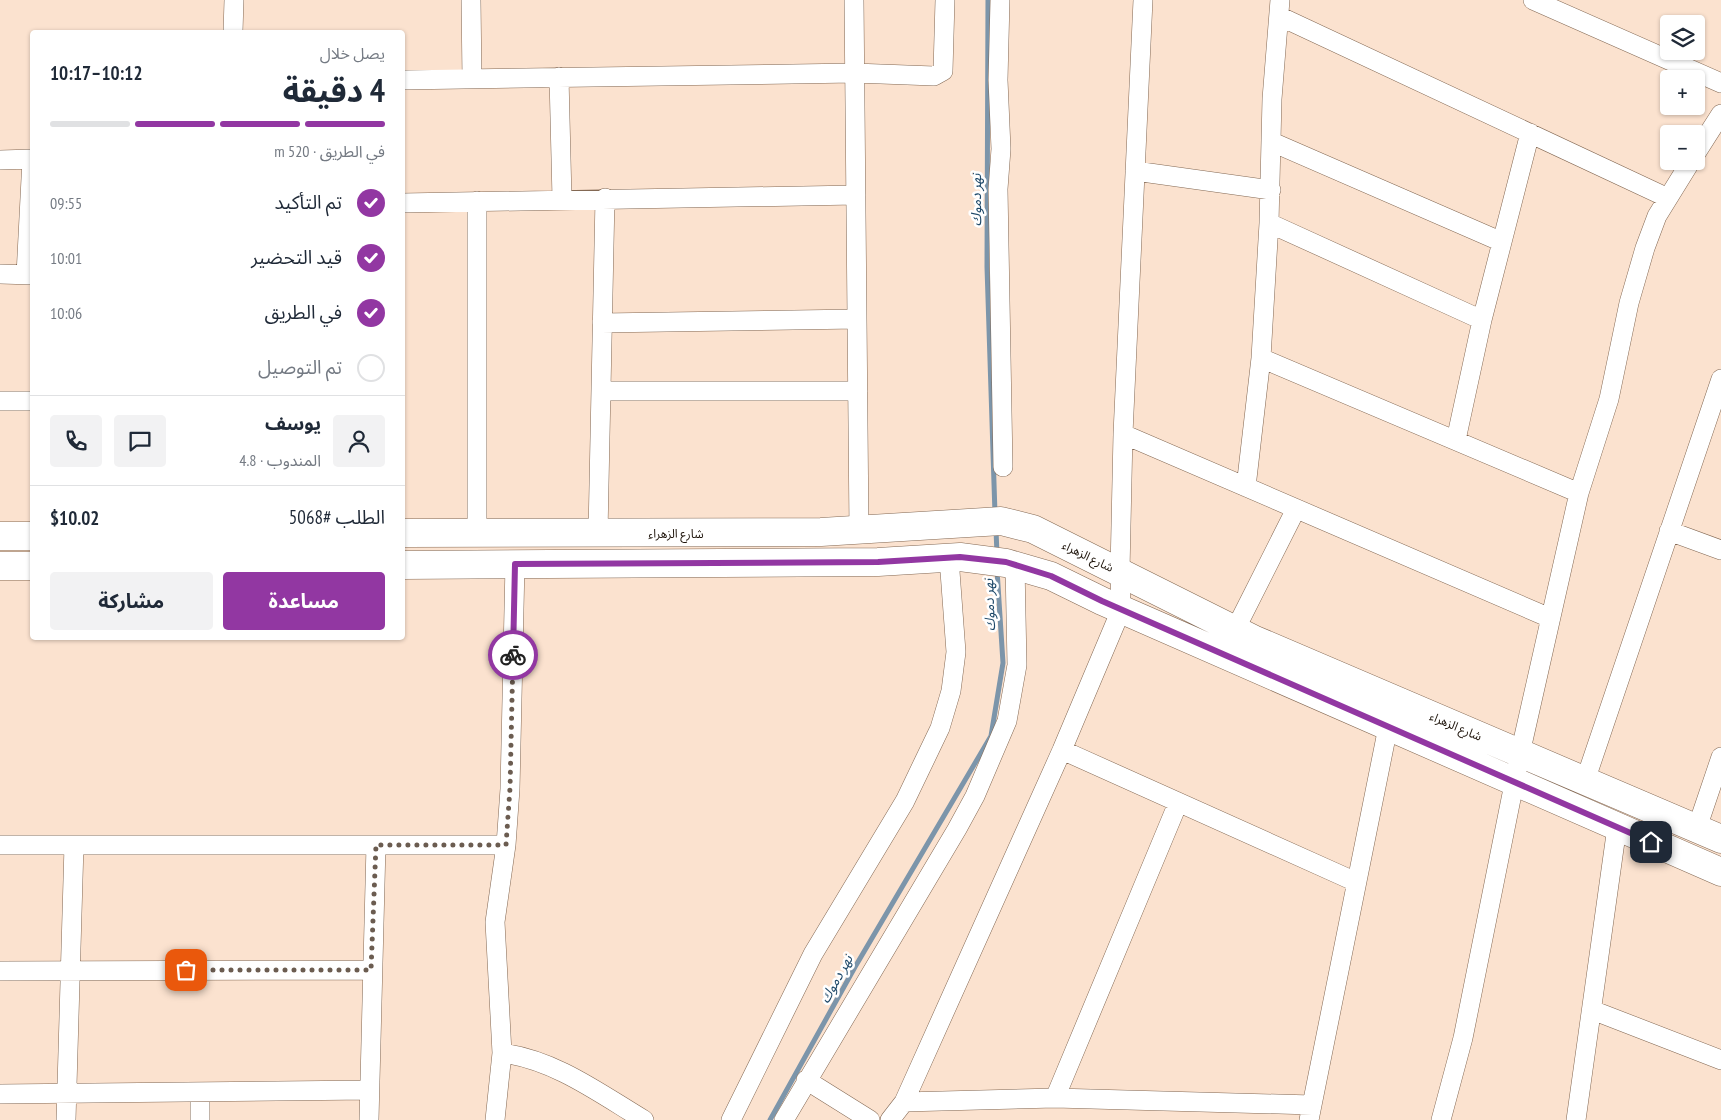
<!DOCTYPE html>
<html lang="ar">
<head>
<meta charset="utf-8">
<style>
	body { margin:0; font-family:"PT Sans Narrow","Noto Sans Arabic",sans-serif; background:#f2f2f3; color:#1f2937; direction:rtl; height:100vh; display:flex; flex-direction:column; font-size:19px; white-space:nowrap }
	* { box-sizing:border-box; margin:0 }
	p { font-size:16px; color:#747a83 }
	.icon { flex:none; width:28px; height:28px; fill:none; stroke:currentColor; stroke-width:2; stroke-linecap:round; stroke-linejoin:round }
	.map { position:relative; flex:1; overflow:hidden; direction:ltr }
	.details { position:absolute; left:30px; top:30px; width:375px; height:610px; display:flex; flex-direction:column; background:#fff; border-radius:5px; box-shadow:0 1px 4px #0004; direction:rtl }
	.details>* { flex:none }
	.buttons { position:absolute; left:1660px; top:15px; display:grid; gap:10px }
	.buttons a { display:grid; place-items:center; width:45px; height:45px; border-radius:5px; background:#fff; box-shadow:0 1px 4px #0004; font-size:25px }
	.pin { position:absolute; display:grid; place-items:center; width:42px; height:42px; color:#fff; margin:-21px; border-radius:10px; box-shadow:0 2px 8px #0006 }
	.courier { position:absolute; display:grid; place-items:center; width:50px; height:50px; margin:-25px; border:4px solid #9237a2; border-radius:50%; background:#fff; color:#222; box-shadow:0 1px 6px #0007 }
	.summary em { font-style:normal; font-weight:700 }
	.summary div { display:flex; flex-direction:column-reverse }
	.summary { display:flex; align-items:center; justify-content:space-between; height:85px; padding:0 20px }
	h1 { font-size:32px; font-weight:700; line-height:38px }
	.bar { display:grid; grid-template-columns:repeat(4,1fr); gap:8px 5px; align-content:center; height:60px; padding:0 20px }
	.bar i { height:6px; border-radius:4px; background:#e0e1e3 }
	.bar .selected { background:#9237a2 }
	.bar p { grid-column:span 4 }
	.line { display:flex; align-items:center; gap:12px; padding:0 20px; border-top:1px solid #e0e1e3 }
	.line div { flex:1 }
	.round { display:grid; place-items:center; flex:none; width:52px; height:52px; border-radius:5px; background:#f2f2f3 }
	ol { padding:0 20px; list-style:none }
	li { display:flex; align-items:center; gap:15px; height:55px }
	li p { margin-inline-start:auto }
	li .icon { padding:5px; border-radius:50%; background:#9237a2; color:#fff; stroke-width:4 }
	li:last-child { color:#747a83 }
	li i { width:28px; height:28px; border:2px solid #e0e1e3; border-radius:50% }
	.cta { display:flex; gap:10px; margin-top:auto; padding:10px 20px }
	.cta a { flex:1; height:58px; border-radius:5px; background:#9237a2; color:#fff; font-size:20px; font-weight:700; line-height:58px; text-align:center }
	.cta a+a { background:#f2f2f3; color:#1f2937 }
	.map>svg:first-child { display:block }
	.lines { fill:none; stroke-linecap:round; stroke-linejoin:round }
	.stream { stroke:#7c95aa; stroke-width:5 }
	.street-casing { stroke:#836853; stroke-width:20 }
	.secondary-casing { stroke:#836853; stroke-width:29 }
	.street { stroke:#fff; stroke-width:19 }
	.secondary { stroke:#fff; stroke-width:28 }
	.done { stroke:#6b5c50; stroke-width:5; stroke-dasharray:0 9 }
	.route { stroke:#9237a2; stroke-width:6 }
	.labels { text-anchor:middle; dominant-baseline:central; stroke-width:5; stroke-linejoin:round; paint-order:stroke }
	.street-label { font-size:12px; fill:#1e140b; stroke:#fff }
	.water-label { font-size:14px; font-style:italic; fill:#1f4969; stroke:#fff }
</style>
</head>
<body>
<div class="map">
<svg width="1721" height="1120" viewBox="0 0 1721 1120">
	<rect width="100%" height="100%" fill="#fbe2cf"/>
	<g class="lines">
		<path class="stream" d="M 988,0 L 987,267 L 995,514
			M 996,530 L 997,554
			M 770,1120 L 855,967 L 991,736 L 1003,663 L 997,570"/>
		<g class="street-casing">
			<path id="street" d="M 471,0 L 472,79
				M 854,0 L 859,530
				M 1000,0 L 998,80 L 1001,149 L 998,189 L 1003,467
				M 1533,0 L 1721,83
				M 1279,16 L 1668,198
				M 233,32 L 234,0
				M 559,77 L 562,199
				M 402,80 L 854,73 L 934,76 L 943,71 L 945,0
				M 1272,142 L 1502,242
				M 1696,153 L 1721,114
				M 0,160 L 32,159
				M 1135,171 L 1271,190
				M 402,203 L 856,195
				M 1269,223 L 1482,320
				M 0,274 L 32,275
				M 26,275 L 32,159
				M 602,323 L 857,319
				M 1261,358 L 1579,493
				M 601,391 L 858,391
				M 0,401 L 32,401
				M 1123,434 L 1550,618
				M 1456,440 L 1482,320 L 1530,133
				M 1246,487 L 1261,358 L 1269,223 L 1272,99 L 1280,0
				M 1669,531 L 1721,550
				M 477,533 L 477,201
				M 598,533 L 605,198
				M 1235,630 L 1296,509
				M 1062,750 L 1356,882
				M 1585,781 L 1721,379
				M 1697,828 L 1721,757
				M 0,845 L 506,845
				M 0,971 L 371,970
				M 1592,1010 L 1721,1060
				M 502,1053 C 555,1060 599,1093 644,1120
				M 806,1080 L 870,1120
				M 200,1092 L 200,1120
				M 0,1094 L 369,1090
				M 1055,1098 L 1178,803
				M 904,1102 L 1055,1098 L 1312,1105
				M 66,1120 L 74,845
				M 369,1120 L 376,845
				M 495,1120 L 502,1053 L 495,922 L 506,845 L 510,789 L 515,564
				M 731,1120 L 813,954 L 905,801 L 940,728 L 951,691 L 956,652 L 949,558
				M 784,1120 L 957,829 L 975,796 L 1007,721 L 1017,665 L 1015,565
				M 890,1120 L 904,1102 L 1062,750 L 1121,610 L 1120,571 L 1123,434 L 1143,0
				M 1309,1120 L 1388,727
				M 1441,1120 L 1463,1038 L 1520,754 L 1579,493 L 1609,399 L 1629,303 L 1645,248 L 1657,216 L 1691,161
				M 1576,1120 L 1617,827"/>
		</g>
		<g class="secondary-casing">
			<path id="secondary" d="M 402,533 L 821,532 L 1001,521 L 1033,529 L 1253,639 L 1721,839
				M 0,536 L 32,536
				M 402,565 L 878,562 L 960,557 L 1006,563 L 1051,576 L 1102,601 L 1721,872
				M 0,566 L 32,566"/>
		</g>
		<use href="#street" class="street"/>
		<use href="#secondary" class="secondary"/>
	</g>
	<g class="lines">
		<path class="done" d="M 186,970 L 371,970 L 376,845 L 506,845 L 510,788 L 513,655"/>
		<path class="route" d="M 513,655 L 515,564 L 878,562 L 960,557 L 1006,562 L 1051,576 L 1102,601 L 1651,842"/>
	</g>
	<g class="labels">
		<g class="street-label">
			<text x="676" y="533">شارع الزهراء</text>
			<text transform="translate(1088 556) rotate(26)">شارع الزهراء</text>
			<text transform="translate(1456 726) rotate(23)">شارع الزهراء</text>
		</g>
		<g class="water-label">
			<text transform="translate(976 200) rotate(-90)">نهر دموك</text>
			<text transform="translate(989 605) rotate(-92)">نهر دموك</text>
			<text transform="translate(836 979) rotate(-61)">نهر دموك</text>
		</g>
	</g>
</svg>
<div class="buttons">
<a><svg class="icon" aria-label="layers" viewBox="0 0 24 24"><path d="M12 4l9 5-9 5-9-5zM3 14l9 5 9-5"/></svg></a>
<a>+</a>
<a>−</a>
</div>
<div class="pin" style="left:186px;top:970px;background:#ea580c"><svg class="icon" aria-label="bag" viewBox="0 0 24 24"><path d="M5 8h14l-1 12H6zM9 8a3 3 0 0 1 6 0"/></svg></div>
<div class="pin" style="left:1651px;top:842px;background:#1f2937"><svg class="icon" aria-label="home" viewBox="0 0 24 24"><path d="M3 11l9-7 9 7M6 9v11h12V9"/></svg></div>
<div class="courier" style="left:513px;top:655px"><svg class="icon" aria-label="bike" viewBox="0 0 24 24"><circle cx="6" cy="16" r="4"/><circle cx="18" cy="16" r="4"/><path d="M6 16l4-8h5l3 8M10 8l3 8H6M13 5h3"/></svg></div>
<section class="details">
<div class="summary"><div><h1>4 دقيقة</h1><p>يصل خلال</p></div><em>10:12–10:17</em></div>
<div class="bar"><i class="selected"></i><i class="selected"></i><i class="selected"></i><i></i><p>في الطريق · 520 m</p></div>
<ol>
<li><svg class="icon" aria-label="check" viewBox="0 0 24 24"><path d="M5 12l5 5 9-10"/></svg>تم التأكيد<p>09:55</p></li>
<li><svg class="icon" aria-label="check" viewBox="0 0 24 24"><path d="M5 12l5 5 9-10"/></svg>قيد التحضير<p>10:01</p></li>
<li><svg class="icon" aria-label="check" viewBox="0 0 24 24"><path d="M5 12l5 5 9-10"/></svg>في الطريق<p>10:06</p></li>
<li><i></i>تم التوصيل</li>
</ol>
<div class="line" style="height:90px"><a class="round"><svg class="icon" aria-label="person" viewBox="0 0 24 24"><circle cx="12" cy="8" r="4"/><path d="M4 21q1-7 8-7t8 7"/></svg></a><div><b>يوسف</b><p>المندوب · 4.8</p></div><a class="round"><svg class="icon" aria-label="chat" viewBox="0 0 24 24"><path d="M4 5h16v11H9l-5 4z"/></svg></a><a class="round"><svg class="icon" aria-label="phone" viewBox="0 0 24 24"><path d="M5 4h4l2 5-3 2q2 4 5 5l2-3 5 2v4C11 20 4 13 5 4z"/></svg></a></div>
<div class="line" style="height:65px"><div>الطلب #5068</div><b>$10.02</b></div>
<div class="cta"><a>مساعدة</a><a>مشاركة</a></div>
</section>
</div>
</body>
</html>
